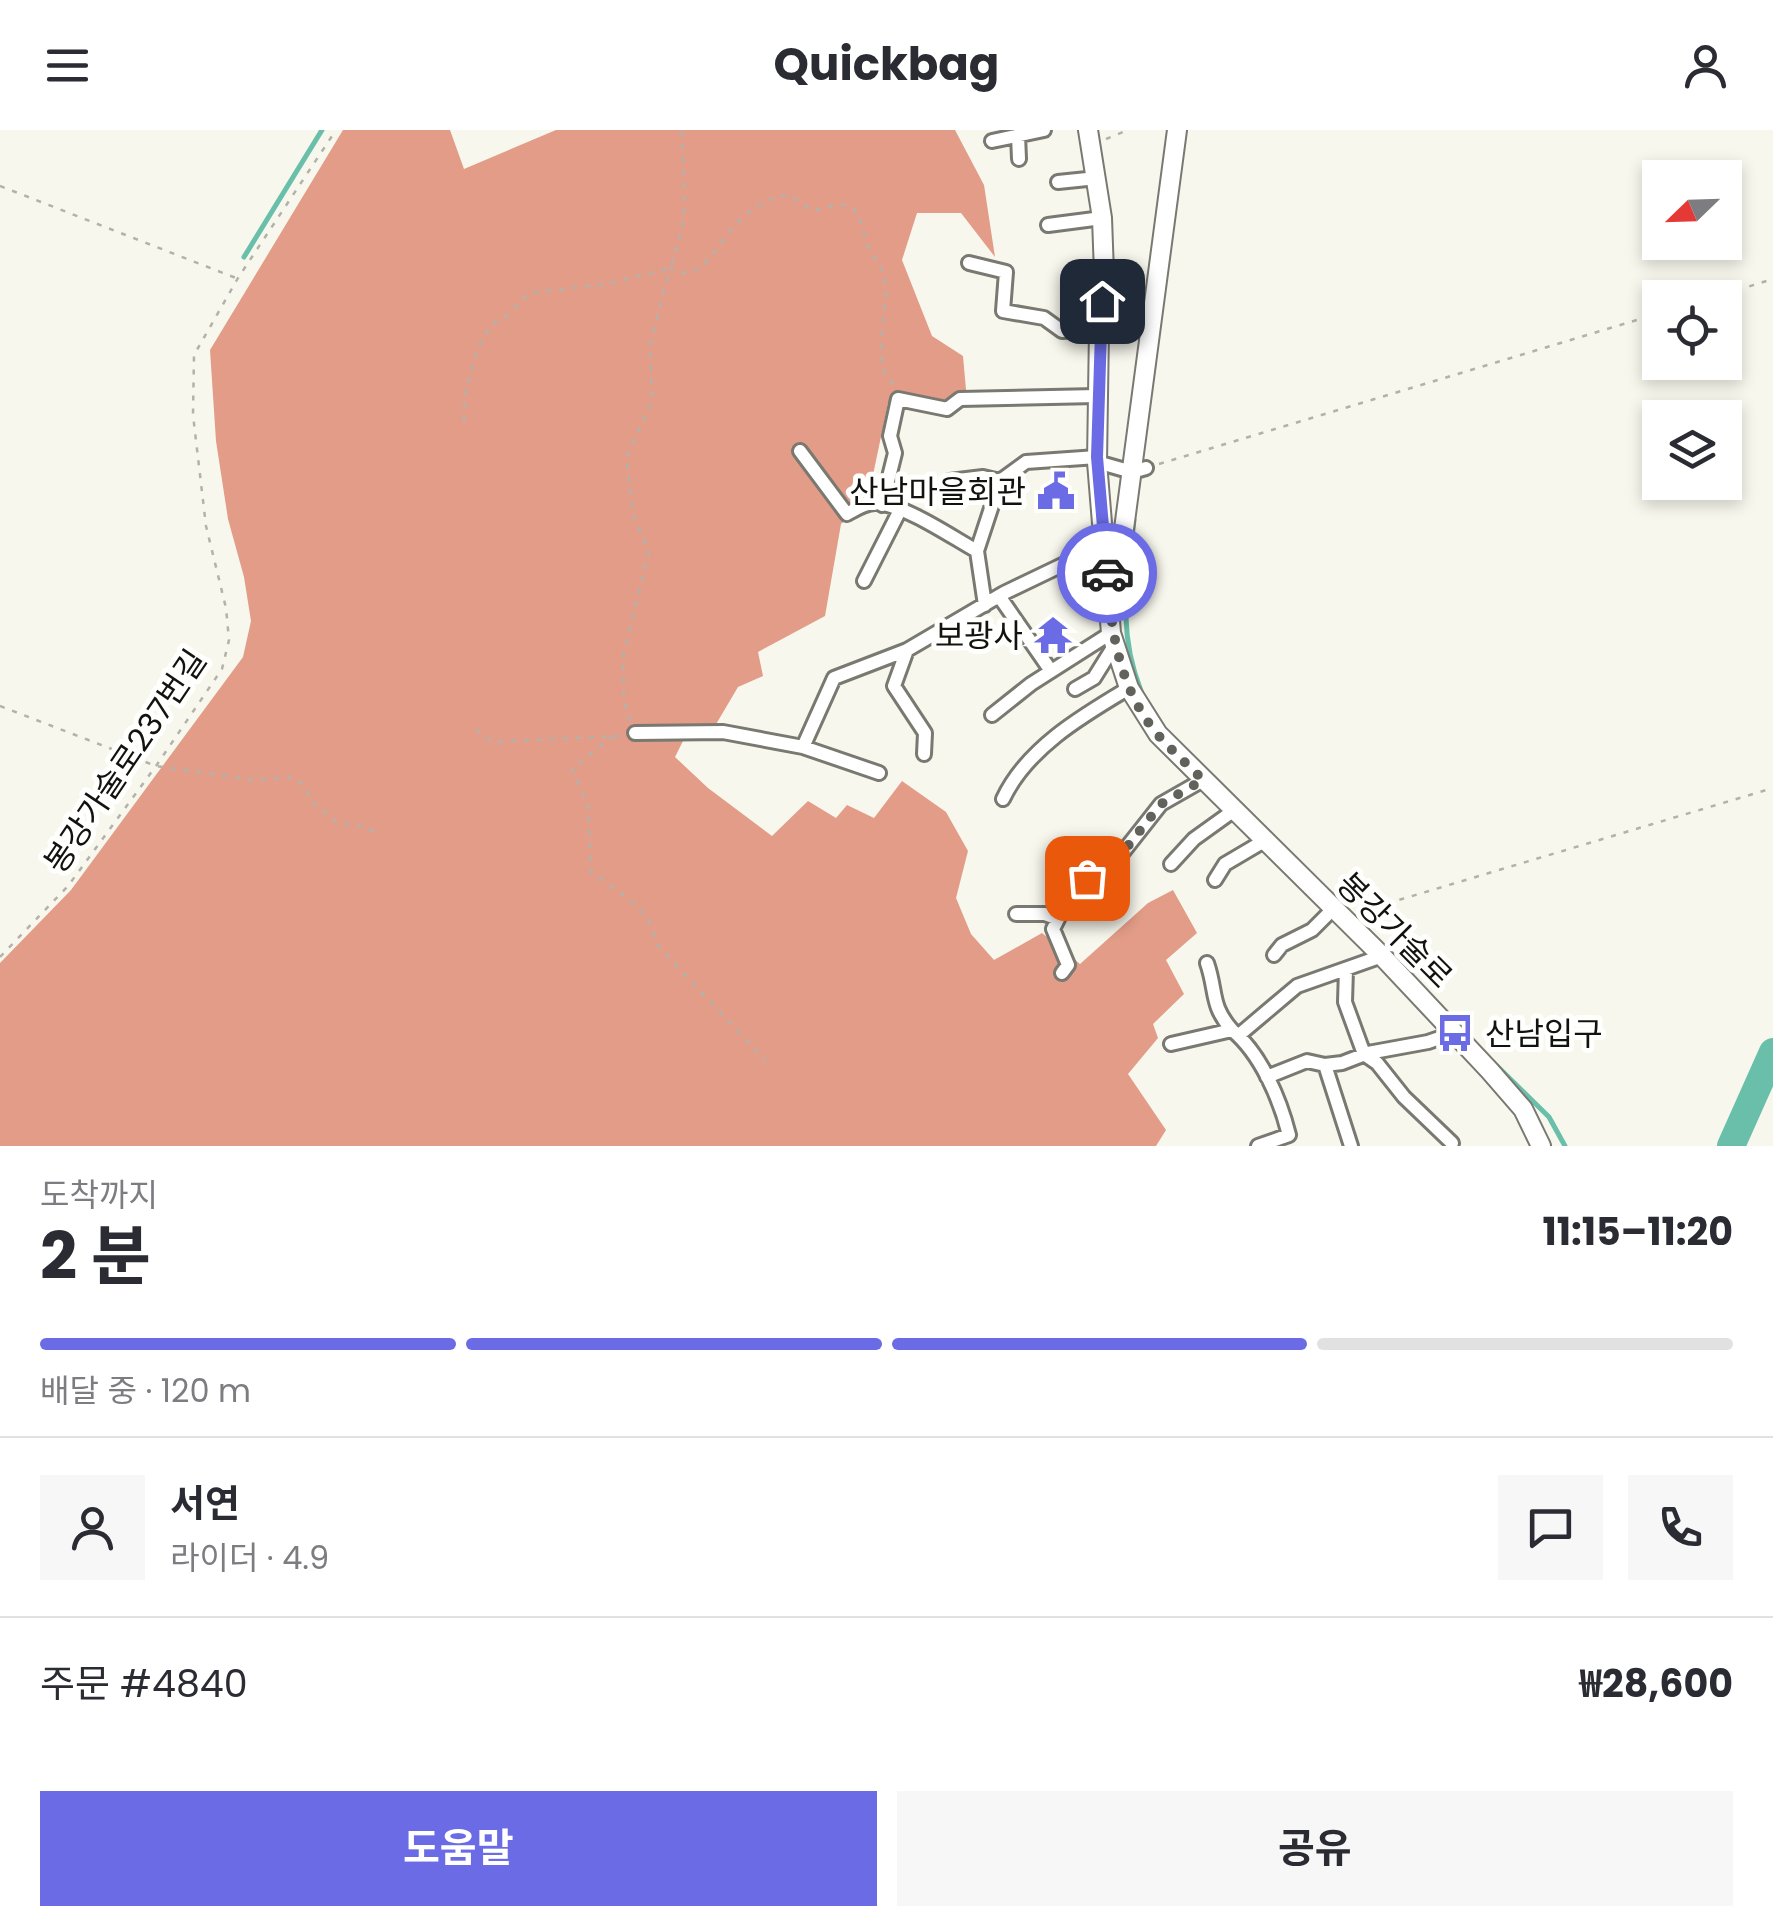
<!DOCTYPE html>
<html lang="ko">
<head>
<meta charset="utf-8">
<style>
	body { margin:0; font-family:Poppins,"Noto Sans KR",sans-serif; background:#f7f7f7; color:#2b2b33; height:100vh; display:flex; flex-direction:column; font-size:38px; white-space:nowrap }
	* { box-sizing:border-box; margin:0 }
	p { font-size:32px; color:#7c7c81 }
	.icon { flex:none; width:55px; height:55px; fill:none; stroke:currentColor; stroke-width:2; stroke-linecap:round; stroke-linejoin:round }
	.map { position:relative; height:1016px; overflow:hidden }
	.sheet { display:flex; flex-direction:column; background:#fff; flex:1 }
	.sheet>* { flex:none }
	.needle { width:65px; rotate:247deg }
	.buttons { position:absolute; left:1642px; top:30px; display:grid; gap:20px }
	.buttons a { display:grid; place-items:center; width:100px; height:100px; border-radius:0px; background:#fff; box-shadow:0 5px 15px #0003; font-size:50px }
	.pin { position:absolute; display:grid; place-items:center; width:85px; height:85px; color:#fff; margin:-42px; border-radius:20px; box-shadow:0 5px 15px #0006 }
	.courier { position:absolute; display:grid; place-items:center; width:100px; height:100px; margin:-50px; border:8px solid #6b6ce5; border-radius:50%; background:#fff; color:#222; box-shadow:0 2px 12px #0007 }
	.overview em { font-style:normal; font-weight:700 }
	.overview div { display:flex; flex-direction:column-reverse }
	.overview { display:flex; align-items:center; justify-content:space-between; height:170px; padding:0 40px }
	h1 { font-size:65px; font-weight:700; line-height:75px }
	.bar { display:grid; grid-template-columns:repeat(4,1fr); gap:15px 10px; align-content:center; height:120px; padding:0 40px }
	.bar i { height:12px; border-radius:8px; background:#e1e1e2 }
	.bar .selected { background:#6b6ce5 }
	.bar p { grid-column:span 4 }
	.line { display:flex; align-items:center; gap:25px; padding:0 40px; border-top:2px solid #e1e1e2 }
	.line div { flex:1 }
	.round { display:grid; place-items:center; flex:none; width:105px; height:105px; border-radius:0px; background:#f7f7f7 }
	.button { display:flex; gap:20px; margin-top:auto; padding:20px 40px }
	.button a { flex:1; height:115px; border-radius:0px; background:#6b6ce5; color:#fff; font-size:40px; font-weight:700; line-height:115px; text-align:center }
	.button a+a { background:#f7f7f7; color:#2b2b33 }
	header { display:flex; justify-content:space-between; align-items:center; height:130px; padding:0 40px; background:#fff; font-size:45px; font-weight:700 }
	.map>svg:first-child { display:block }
	.forest { fill:#e29c87 }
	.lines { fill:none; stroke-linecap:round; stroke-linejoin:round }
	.stream { stroke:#69bfa9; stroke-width:5 }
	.river { stroke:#69bfa9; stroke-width:28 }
	.street-casing { stroke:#797971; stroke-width:18 }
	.secondary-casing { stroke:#797971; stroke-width:22 }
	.path { stroke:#b2b2aa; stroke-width:2.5; stroke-dasharray:5 8; stroke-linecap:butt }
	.street { stroke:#fff; stroke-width:12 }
	.secondary { stroke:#fff; stroke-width:18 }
	.done { stroke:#62625d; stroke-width:10; stroke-dasharray:0 18 }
	.route { stroke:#6b6ce5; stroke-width:12 }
	.labels { text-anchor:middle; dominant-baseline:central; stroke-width:10; stroke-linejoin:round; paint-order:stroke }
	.poi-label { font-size:32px; fill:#12120f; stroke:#fffffe; text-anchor:end }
	.street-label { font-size:32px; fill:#12120f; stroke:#fffffe }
</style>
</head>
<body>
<header><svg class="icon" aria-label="menu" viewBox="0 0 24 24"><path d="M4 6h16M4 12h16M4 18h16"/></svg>Quickbag<svg class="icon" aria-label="person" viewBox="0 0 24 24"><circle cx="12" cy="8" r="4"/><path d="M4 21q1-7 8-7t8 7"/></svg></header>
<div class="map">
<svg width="1773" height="1016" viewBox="0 0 1773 1016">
	<rect width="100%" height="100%" fill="#f7f7ed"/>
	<path class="forest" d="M 343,0 L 450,0 L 464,39 L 556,0 L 955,0 L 984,55 L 995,127 L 961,83 L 917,83 L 902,130 L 932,206 L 963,226 L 967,271 L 888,273 L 868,369 L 841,394 L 825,486 L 758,522 L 763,546 L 738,557 L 712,601 L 685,607 L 675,627 L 708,658 L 772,706 L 808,671 L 836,688 L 847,675 L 874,688 L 902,651 L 946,682 L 968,721 L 956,768 L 971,804 L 994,830 L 1042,803 L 1080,834 L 1148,773 L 1173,760 L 1197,803 L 1166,830 L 1184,864 L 1153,894 L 1158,908 L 1128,944 L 1166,1000 L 1156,1016 L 0,1016 L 0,833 L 71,760 L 243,527 L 251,491 L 244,447 L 228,389 L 216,311 L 210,220 Z"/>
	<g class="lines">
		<path class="stream" d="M 244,127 L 322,0
			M 1134,390 C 1127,453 1117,500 1141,561
			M 1493,932 L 1549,987 L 1565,1016"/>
		<path class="river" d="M 1731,1016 L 1773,922"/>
		<g class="street-casing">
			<path id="street" d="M 1018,5 L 1019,29
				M 992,11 L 1044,0
				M 1058,52 L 1097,48
				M 1048,95 L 1102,88
				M 969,133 L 1006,142 L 1003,181 L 1044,188 L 1062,201 L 1099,199
				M 800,321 L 847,384 C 856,379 866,372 877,373 C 907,376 950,406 977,421 L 985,475
				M 1097,332 L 1132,342 L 1146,338
				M 950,351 L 983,347 L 1000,351 L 1026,332 L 1097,327
				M 882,375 L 895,323 L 890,306 L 898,269 L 947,279 L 960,269 L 1097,266
				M 977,421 L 1000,351
				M 864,451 L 900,380
				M 999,466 L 1051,541
				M 1075,559 L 1094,548 L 1114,516
				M 992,585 L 1031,554 L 1111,503
				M 635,603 L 723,602 L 803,617 L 834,548 L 907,520
				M 803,617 L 879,643
				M 924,624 L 925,603 L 894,556 L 907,520 L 1004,463 L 1104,415
				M 1003,669 C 1027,618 1082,586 1129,558
				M 1116,731 L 1120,746
				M 1171,734 L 1194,709 L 1233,681
				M 1215,750 L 1225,734 L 1264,711
				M 1016,784 L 1045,784 L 1056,788
				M 1274,825 L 1282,815 L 1312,800 L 1333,779
				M 1207,833 C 1217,862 1210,875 1232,900
				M 1346,839 L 1345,872 L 1364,924 L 1377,933 L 1404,967 L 1452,1013
				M 1062,843 L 1068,835 L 1053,799 L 1072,761 L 1116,731 L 1161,674 L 1203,650
				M 1239,905 L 1297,856 L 1382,826
				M 1171,914 L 1232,900 C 1261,924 1280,969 1289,1005 L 1258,1016
				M 1325,935 L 1351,1016
				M 1267,947 L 1307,931 L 1325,935 L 1342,933 L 1368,923 L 1428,912 L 1454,903"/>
		</g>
		<g class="secondary-casing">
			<path id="secondary" d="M 1088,0 L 1102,88 L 1104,143 L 1099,199 L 1097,332 L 1111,503 L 1129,558 L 1158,604 L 1382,826 L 1490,941 L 1523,979 L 1541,1016
				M 1106,436 L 1122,414 L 1177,0"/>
		</g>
		<path class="path" d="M 1106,9 L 1128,0
			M 0,56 L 236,148
			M 1712,168 L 1773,149
			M 464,291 L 465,264 L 478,217 L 492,194 L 504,188 L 529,163 L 607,154 L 670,138 C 692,82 682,56 682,0
			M 1159,334 L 1660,183
			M 0,576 L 156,636 L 255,650 L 291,647 L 304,655 L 312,672 L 338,693 L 365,696 L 377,704
			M 630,591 L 624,570 L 623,527 L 649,421 L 634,387 L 626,328 L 652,272 L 650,215 L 670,138 C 702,158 721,106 740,90 C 755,76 768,68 788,65 L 813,81 C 854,69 856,72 866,111 C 869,123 881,133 884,146 C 890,172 875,220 884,241 C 886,246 890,249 893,254
			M 476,600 L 492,612 L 620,606
			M 613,606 L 572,639 L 588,675 L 591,742 L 629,769 L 648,789 L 659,817 L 766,931
			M 1362,781 L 1773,658
			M 0,827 L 68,756 L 156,636 L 222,539 L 229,510 L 226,478 L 206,396 L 193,285 L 194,225 L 238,148 L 336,0"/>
		<use href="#street" class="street"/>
		<use href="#secondary" class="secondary"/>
	</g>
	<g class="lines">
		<path class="done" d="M 1087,748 L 1116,731 L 1161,674 L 1203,650 C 1188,635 1172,621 1158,605 C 1119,559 1111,501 1107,443"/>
		<path class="route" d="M 1102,171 L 1097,327 L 1107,443"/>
	</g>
	<defs>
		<g id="civic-bare" transform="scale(3)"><path d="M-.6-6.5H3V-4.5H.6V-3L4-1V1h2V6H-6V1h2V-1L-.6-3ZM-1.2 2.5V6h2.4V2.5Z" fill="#6b6ce5" stroke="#fffffe" stroke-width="2.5" paint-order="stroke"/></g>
		<g id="temple-bare" transform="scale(3)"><path d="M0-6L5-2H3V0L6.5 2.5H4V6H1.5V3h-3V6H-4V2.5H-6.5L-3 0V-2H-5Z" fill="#6b6ce5" stroke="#fffffe" stroke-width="2.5" paint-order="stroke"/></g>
		<g id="bus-bare" transform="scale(3)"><path d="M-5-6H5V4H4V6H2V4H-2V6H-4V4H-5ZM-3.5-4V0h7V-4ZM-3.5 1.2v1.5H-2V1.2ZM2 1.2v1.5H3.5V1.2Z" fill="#6b6ce5" stroke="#fffffe" stroke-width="2.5" paint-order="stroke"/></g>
	</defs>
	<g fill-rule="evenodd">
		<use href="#civic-bare" x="1056" y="361"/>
		<use href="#temple-bare" x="1053" y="505"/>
		<use href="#bus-bare" x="1455" y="903"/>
	</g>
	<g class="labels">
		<g class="poi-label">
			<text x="1026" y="361">산남마을회관</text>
			<text x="1023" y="505">보광사</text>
			<text x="1485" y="903" text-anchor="start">산남입구</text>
		</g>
		<g class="street-label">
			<text transform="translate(125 631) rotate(-56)">봉강가술로237번길</text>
			<text transform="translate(1395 800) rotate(45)">봉강가술로</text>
		</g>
	</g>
</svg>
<div class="buttons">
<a><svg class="needle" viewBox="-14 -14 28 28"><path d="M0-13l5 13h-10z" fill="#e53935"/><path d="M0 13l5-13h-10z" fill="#7c7c81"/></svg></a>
<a><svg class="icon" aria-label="locate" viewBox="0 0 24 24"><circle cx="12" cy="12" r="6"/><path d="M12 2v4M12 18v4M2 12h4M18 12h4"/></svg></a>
<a><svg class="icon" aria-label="layers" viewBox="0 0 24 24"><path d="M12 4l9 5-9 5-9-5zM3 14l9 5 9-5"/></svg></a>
</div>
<div class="pin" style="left:1087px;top:748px;background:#ea580c"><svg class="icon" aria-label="bag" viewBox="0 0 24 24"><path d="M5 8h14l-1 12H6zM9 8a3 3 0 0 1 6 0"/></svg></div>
<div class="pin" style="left:1102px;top:171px;background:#1f2937"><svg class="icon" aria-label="home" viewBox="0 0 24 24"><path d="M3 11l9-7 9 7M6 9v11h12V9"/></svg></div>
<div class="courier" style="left:1107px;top:443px"><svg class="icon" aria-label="car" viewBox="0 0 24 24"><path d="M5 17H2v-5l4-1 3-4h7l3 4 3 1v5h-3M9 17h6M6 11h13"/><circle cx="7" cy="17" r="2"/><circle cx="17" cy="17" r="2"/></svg></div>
</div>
<section class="sheet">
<div class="overview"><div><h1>2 분</h1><p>도착까지</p></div><em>11:15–11:20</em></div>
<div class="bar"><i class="selected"></i><i class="selected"></i><i class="selected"></i><i></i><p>배달 중 · 120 m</p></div>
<div class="line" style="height:180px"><a class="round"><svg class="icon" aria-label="person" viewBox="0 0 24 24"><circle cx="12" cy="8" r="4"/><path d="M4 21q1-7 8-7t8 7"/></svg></a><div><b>서연</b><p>라이더 · 4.9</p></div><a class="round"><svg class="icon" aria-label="chat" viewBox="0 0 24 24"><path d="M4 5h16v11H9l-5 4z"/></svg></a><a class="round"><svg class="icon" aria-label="phone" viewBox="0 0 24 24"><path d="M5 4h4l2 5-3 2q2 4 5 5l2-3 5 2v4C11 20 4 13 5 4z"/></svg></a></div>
<div class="line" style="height:130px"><div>주문 #4840</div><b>₩28,600</b></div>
<div class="button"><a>도움말</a><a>공유</a></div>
</section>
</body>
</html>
